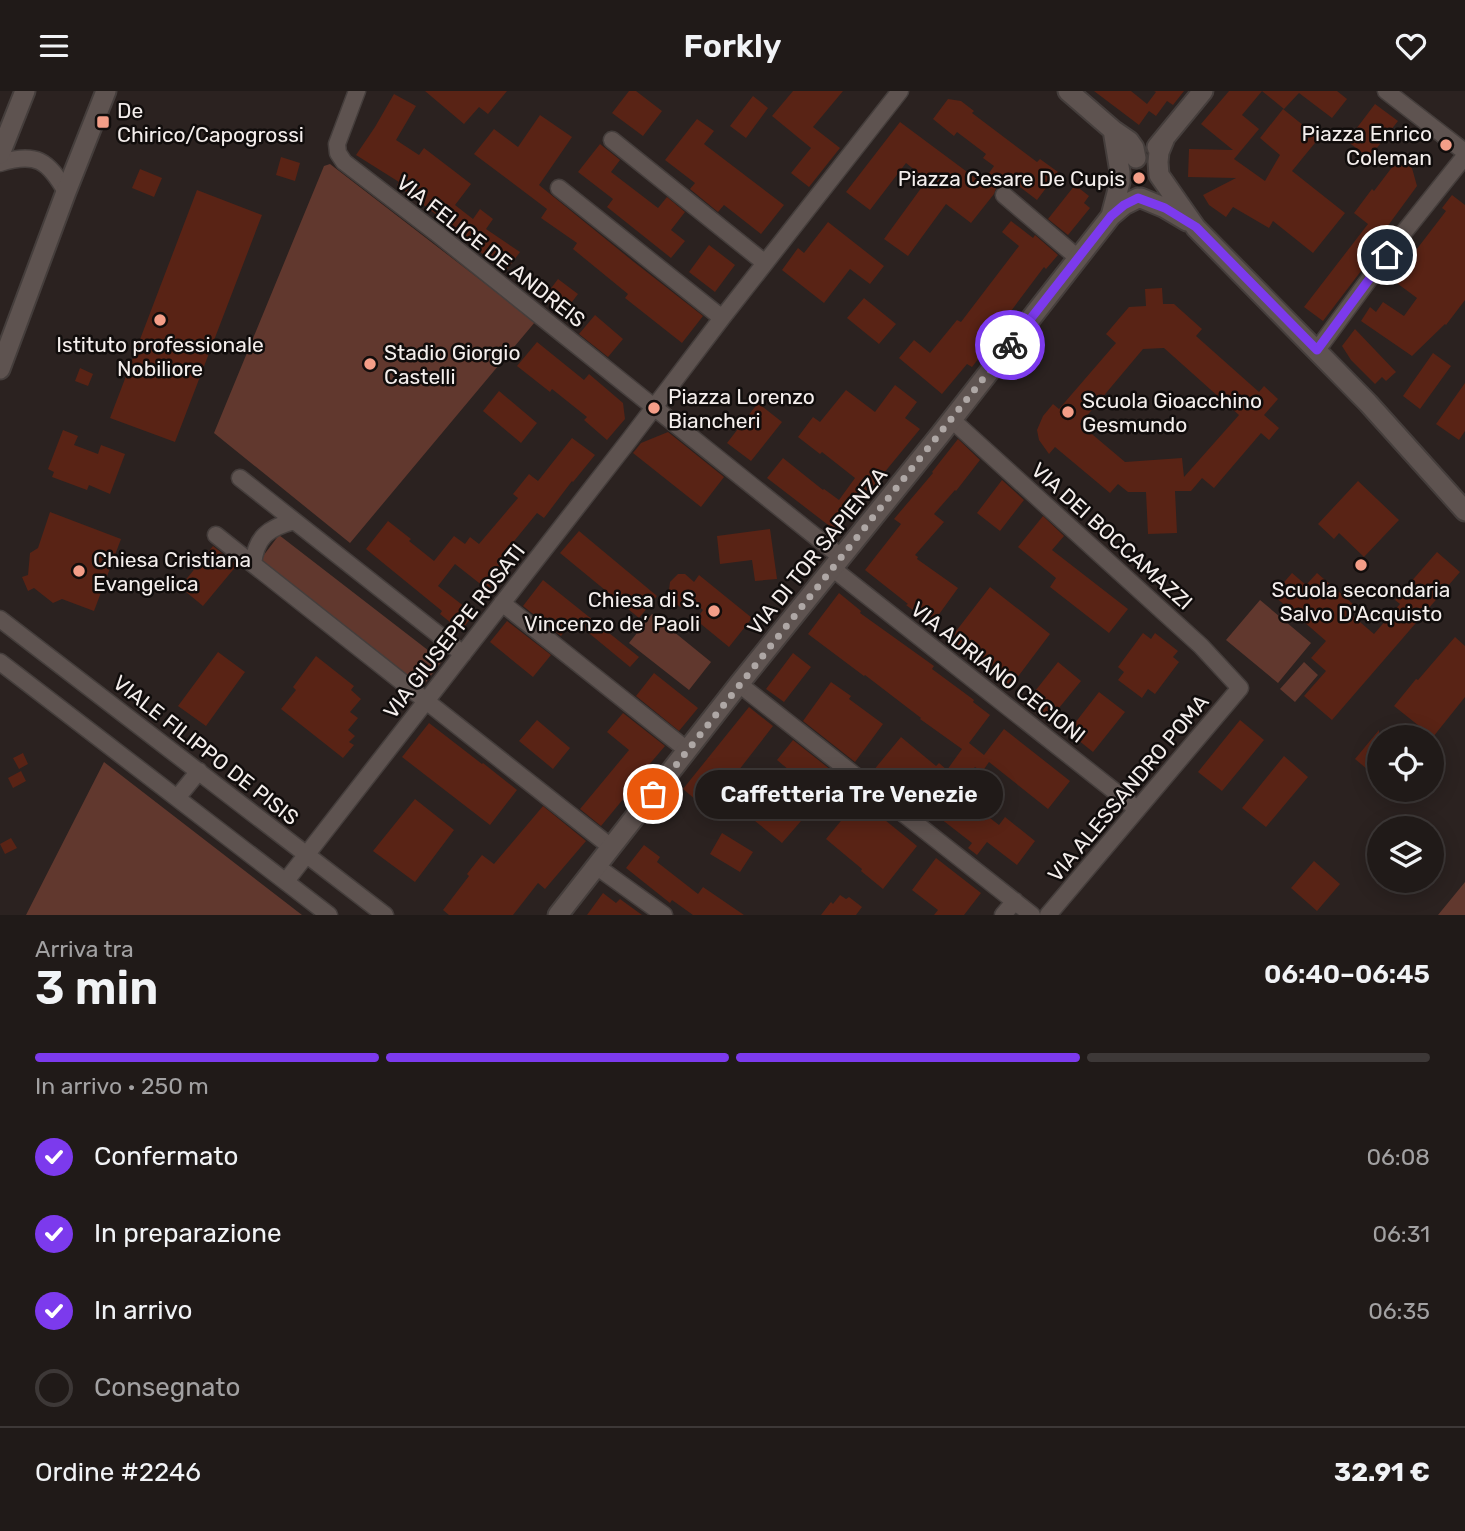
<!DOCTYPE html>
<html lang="it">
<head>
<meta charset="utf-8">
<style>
	body { margin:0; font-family:Rubik,sans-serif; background:#2d2725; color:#f1f3f6; height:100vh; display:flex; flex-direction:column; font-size:26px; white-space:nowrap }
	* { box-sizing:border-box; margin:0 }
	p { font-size:23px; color:#a2a1a2 }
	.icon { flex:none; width:38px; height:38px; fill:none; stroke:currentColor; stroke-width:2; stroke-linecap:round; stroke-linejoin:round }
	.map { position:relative; height:824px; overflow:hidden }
	.details { display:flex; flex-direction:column; background:#201a18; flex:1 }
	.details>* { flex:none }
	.buttons { position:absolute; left:1367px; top:634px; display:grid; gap:14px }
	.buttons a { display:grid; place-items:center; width:77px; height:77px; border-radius:50%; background:#201a18; box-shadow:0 4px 18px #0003,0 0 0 2px #3d3837; font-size:35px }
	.pin { position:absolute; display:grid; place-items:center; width:60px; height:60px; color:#fff; margin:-30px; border:4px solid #fff; border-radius:50%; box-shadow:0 2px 7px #0007 }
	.courier { position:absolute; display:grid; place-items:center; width:70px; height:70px; margin:-35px; border:5px solid #7c3aed; border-radius:50%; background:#fff; color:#222; box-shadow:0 2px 9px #0007 }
	.bubble { position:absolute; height:49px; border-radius:24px; background:#201a18; box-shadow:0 4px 18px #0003,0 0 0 2px #3d3837; font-size:23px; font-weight:600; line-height:49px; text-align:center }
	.head em { font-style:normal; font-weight:600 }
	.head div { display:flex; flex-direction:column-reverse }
	.head { display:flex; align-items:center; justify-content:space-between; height:119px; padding:0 35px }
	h1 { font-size:46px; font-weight:600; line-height:52px }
	.bar { display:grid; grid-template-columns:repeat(4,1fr); gap:10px 7px; align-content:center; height:84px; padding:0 35px }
	.bar i { height:9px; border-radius:5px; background:#3d3837 }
	.bar .active { background:#7c3aed }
	.bar p { grid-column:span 4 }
	.line { display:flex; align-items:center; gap:18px; padding:0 35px; border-top:2px solid #3d3837 }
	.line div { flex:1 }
	ol { padding:0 35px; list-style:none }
	li { display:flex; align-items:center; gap:21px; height:77px }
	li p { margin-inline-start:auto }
	li .icon { padding:7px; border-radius:50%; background:#7c3aed; color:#fff; stroke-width:4 }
	li:last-child { color:#a2a1a2 }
	li i { width:38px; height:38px; border:4px solid #3d3837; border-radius:50% }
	header { display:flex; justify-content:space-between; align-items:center; height:91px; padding:0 35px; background:#201a18; font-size:32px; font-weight:600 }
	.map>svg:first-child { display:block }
	.green { fill:#61382e }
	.building { fill:#592315; fill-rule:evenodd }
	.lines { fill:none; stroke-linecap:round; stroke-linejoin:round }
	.minor-casing { stroke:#453e3c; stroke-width:19 }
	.tertiary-casing { stroke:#453e3c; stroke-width:23 }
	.minor { stroke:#5e5350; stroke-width:16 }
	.tertiary { stroke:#5e5350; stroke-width:19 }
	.done { stroke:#aea7a5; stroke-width:7; stroke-dasharray:0 12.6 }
	.route { stroke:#7c3aed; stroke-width:9 }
	.poi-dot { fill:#f49e88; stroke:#110d0c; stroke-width:2.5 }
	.labels { text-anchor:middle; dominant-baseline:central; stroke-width:5; stroke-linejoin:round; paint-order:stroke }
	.poi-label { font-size:21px; fill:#f4eeec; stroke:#110d0c; text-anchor:start }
	.street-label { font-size:21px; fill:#f4eeec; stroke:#110d0c }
</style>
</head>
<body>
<header><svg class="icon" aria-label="menu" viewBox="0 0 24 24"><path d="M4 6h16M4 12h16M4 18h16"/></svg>Forkly<svg class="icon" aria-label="heart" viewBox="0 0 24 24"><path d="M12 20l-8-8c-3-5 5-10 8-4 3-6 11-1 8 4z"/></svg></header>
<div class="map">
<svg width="1465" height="824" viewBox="0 0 1465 824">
	<rect width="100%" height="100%" fill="#2b2220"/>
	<path class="green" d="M 330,73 L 535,231 L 350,452 L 214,342 L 324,75 Z
		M 279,444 L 442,570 L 420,599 L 257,473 Z
		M 1260,509 L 1311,552 L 1278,592 L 1226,549 Z
		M 652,523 L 711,571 L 689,599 L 629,552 Z
		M 1304,571 L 1318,584 L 1295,611 L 1280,598 Z
		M 104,671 L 302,824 L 26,824 Z
		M 1465,791 L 1465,824 L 1438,824 Z"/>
	<path class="building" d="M 425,0 L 507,0 L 488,23 L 479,16 L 464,33 Z
		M 629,0 L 636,0 L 662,20 L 643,45 L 612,22 Z
		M 793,0 L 843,0 L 813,36 L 840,57 L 809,96 L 791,82 L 811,57 L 772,25 Z
		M 1094,0 L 1131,0 L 1147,13 L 1156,1 L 1154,0 L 1184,0 L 1173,14 L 1167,10 L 1156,25 L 1149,20 L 1139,34 Z
		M 1229,0 L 1337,0 L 1347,8 L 1332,27 L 1299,2 L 1284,18 L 1262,0 L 1242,24 L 1259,38 L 1234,68 L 1265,90 L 1280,64 L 1260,47 L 1283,18 L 1319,47 L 1292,80 L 1345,122 L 1313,162 L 1273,130 L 1269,137 L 1233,116 L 1226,126 L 1209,114 L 1203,104 L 1236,87 L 1188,86 L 1189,58 L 1233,59 L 1201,33 Z
		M 394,3 L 416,15 L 396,49 L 419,64 L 424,57 L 471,93 L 455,114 L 473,128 L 480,118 L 493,128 L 486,138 L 520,161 L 506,180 L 460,146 L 462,143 L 397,94 L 399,91 L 356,64 L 375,36 Z
		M 753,5 L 768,17 L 746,47 L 730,35 Z
		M 948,8 L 961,10 L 974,20 L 972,22 L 1037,71 L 1040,68 L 1058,81 L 1037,109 L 1007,86 L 996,98 L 994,103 L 971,132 L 946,113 L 908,165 L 884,148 L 927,89 L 906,72 L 870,119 L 846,101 L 900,31 L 982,92 L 994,75 L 983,67 L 986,63 L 957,41 L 954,45 L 933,28 Z
		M 1375,13 L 1398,30 L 1369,67 L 1347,50 Z
		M 540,24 L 572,46 L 539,94 L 634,171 L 703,225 L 682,252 L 625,207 L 628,203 L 573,158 L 577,152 L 541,127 L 547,118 L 474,63 L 494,38 L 518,56 Z
		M 697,28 L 714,40 L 704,53 L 784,114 L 761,143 L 724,114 L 718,121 L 690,98 L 695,92 L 665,69 Z
		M 600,53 L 620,69 L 611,81 L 658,117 L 667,106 L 685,121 L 671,139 L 685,150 L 671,167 L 607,116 L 613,108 L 578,81 Z
		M 281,66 L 300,72 L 295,90 L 276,84 Z
		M 1399,67 L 1412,77 L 1417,95 L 1376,151 L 1380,155 L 1323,230 L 1304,216 L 1368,133 L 1354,122 L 1372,98 L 1374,100 Z
		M 140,78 L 162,87 L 154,106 L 132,97 Z
		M 1075,94 L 1089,105 L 1084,112 L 1090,117 L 1068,144 L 1048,128 Z
		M 197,99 L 262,124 L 175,351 L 110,327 Z
		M 1452,104 L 1465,114 L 1465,209 L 1446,234 L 1445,233 L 1412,265 L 1361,230 L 1370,216 L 1376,221 L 1383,211 L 1404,225 L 1417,207 L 1386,184 L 1393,175 L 1400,180 L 1446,120 L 1442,117 Z
		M 1011,130 L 1033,147 L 1035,144 L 1058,164 L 1046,178 L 1044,176 L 987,252 L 989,254 L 972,276 L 967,273 L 942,303 L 899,267 L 914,249 L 930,262 L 957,229 L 961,231 L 1019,155 L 1002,141 Z
		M 828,131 L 884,175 L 870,193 L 850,178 L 824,212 L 782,179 L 798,157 L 804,162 Z
		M 709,154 L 735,174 L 715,201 L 689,181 Z
		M 558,188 L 578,203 L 562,224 L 543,208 Z
		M 1162,197 L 1163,213 L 1174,213 L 1202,238 L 1196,245 L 1259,301 L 1264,295 L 1278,308 L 1264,324 L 1279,337 L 1269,349 L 1261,342 L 1214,397 L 1202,387 L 1191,400 L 1175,400 L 1177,442 L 1148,443 L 1146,401 L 1128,401 L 1118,393 L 1110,402 L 1055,356 L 1049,363 L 1039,349 L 1037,339 L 1043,325 L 1053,313 L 1059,318 L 1116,252 L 1106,243 L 1129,216 L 1146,215 L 1145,198 ZM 1164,257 L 1239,324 L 1184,386 L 1182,367 L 1125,371 L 1080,333 L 1143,258 Z
		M 864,207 L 896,233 L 879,253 L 847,227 Z
		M 595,224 L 623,248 L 608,266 L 579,243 Z
		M 1355,238 L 1396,281 L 1386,290 L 1382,286 L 1375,293 L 1351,269 L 1342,255 Z
		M 537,251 L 584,289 L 589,283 L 623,312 L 625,328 L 607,349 L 584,329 L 587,326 L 552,298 L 550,301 L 517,275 Z
		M 1433,262 L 1451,275 L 1420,318 L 1403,305 Z
		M 80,277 L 93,283 L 88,295 L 75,290 Z
		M 1465,292 L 1465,340 L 1459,349 L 1436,333 Z
		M 895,294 L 917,311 L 905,327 L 920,338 L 870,399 L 868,398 L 836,440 L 767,387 L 783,367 L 823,399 L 824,398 L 839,409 L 855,387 L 822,361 L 820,363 L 798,346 L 813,326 L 820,331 L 846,299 L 875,321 Z
		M 499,300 L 537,332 L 521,352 L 483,320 Z
		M 758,312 L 782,331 L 751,370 L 727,352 Z
		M 63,339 L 78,345 L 74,354 L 98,363 L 101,354 L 125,363 L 110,403 L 89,394 L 87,399 L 52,386 L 54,381 L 48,378 Z
		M 668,341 L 724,386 L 701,416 L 633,362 L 641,352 Z
		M 572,347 L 595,364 L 573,391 L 572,390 L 544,427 L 537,422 L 497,471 L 505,478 L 488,499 L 455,473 L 438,495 L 474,523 L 461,540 L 440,523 L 442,520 L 366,458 L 388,430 L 411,448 L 409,450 L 434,470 L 454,445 L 465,453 L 470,446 L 479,453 L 518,407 L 513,403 L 529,383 L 538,390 Z
		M 958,348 L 980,369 L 956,400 L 955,399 L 934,423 L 944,431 L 915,464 L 918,466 L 917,468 L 958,497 L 932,533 L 906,514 L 908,513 L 865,479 L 901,433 L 894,428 L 933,382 L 932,381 Z
		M 1002,389 L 1024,409 L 1000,440 L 977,422 Z
		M 1358,390 L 1399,429 L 1364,466 L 1339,442 L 1334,448 L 1318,433 Z
		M 50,421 L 121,448 L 94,520 L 62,508 L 53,512 L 34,497 L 28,500 L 22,486 L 28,484 L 30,462 L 38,457 Z
		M 1043,425 L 1064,445 L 1052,459 L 1128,518 L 1109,542 L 1050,496 L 1056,487 L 1018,456 Z
		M 770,438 L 777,488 L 755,490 L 752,469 L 720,473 L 717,445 Z
		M 579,440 L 657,505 L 639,527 L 560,462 Z
		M 213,455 L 237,474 L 203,515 L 180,496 Z
		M 1437,461 L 1460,481 L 1332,629 L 1304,605 L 1326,580 L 1311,567 L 1326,550 L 1273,504 L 1292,482 L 1306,494 L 1317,482 L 1353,513 L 1347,520 L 1374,543 L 1400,513 L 1395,509 Z
		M 678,483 L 685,483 L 694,491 L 699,484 L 752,527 L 729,556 L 696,529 L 703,519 L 688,506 L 680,516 L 668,507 L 670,491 Z
		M 543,489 L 639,566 L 630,576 L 573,529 L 561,545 L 523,515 Z
		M 990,496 L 1050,543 L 1011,595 L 950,548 Z
		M 839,502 L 861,520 L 860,522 L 934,575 L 932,578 L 974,609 L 973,611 L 990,624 L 969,652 L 984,664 L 1004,638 L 1070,690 L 1048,718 L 989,671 L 982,681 L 975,676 L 955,700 L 999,734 L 1005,726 L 1035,750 L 1017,774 L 987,751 L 977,764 L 968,757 L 972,752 L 936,724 L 933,727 L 873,680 L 901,646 L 936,675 L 939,672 L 947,679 L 962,658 L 920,628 L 921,627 L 865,584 L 864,585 L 808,543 Z
		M 507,530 L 551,564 L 533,586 L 490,551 Z
		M 1143,542 L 1151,548 L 1155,542 L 1178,560 L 1173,566 L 1179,571 L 1155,603 L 1148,598 L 1142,607 L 1118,589 L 1124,581 L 1118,576 Z
		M 1455,546 L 1465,555 L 1465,606 L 1433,646 L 1394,615 L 1416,588 L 1418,589 Z
		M 218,561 L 245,581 L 206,635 L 178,615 Z
		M 793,562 L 811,576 L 784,611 L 766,598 Z
		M 316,565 L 354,595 L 351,599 L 361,608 L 350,621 L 358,627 L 348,639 L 355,645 L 349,651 L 354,654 L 343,667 L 281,618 L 296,599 L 293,596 Z
		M 1058,571 L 1081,590 L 1050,628 L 1028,609 Z
		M 654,582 L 698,617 L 679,640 L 636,605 Z
		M 831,591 L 851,605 L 849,608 L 883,633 L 855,671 L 803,630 Z
		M 1099,601 L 1125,621 L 1093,661 L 1068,641 Z
		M 749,616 L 773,635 L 708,719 L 683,698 Z
		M 623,622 L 665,655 L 636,689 L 638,690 L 601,735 L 580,718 L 629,659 L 607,641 Z
		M 537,629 L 570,657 L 553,678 L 519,650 Z
		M 1240,629 L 1264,649 L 1222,700 L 1198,681 Z
		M 429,632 L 482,673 L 483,672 L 517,699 L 490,734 L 402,666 Z
		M 1379,639 L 1379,688 L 1355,668 Z
		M 793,649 L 836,683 L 819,704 L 777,669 Z
		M 23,662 L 28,673 L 19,678 L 13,667 Z
		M 1284,665 L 1308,686 L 1266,736 L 1242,717 Z
		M 21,680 L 26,690 L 13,697 L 8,687 Z
		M 757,694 L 801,730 L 782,752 L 739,717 Z
		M 415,708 L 454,739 L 415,791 L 373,760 Z
		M 859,708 L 917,755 L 883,798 L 861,780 L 862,778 L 826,748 Z
		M 543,715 L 586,750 L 545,798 L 538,792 L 513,824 L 449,824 L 443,819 L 469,785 L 467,783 L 482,764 L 494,773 Z
		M 722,742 L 753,761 L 740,781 L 710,763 Z
		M 11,747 L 17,757 L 5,763 L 0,753 Z
		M 644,754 L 660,766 L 657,771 L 698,803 L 703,796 L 744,824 L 693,824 L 672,809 L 670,812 L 626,777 Z
		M 936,767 L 981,802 L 964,824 L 934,824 L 938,819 L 912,799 Z
		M 1314,770 L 1340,793 L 1317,820 L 1291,797 Z
		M 603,802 L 616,812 L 620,808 L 642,824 L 587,824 Z
		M 840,804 L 846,808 L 849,806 L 862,816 L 856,824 L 821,824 L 831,811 L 833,813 Z"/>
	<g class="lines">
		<g class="minor-casing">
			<path id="minor" d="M 357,0 L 337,53 L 338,62 L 344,71 L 439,144 L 841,466
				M 1386,0 L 1465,61
				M 612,49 L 765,172
				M 0,72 C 36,61 48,69 66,101
				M 559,97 L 722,227
				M 1004,104 L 1078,167
				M 1317,259 L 1401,145 L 1465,65
				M 951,328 L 1201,555 L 1240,597 L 1048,824
				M 240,387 L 463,563
				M 216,444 L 611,756
				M 253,473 C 256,446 268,437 294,430
				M 832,477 L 1137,718
				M 502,512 L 687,659
				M 0,528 L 385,824
				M 0,571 L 329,824
				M 739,593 L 1032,824
				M 177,707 L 199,680
				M 596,775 L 664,824
				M 286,790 L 630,348 L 722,227 L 900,0
				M 1003,824 L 1015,810"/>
		</g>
		<g class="tertiary-casing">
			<path id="tertiary" d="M 1068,0 L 1113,39 L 1129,50 L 1134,57 L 1136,67
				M 1164,49 L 1159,61 L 1158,71 L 1159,84 L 1196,137 L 1368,312 L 1465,420
				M 1157,56 L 1203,0
				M 0,63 L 25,0
				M 1141,107 L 1165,117 L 1187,130
				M 1111,125 L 1120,91 L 1120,81 L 1113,39
				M 0,278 L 66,101 L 106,0
				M 558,824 L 739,593 L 939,345 L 1111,125 L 1124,114 L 1138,107"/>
		</g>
		<use href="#minor" class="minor"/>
		<use href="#tertiary" class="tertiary"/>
	</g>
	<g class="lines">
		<path class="done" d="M 653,703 L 1010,254"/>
		<path class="route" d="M 1010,254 L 1111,125 L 1124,114 L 1138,107 L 1165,117 L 1196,136 L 1317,259 L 1387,164"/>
	</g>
	<g class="poi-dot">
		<rect x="96" y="24" width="14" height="14" rx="3.5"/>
		<circle cx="1446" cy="54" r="7"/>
		<circle cx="1139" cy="87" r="7"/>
		<circle cx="160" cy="229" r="7"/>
		<circle cx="370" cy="273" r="7"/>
		<circle cx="654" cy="317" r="7"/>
		<circle cx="1068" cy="321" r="7"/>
		<circle cx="1361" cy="474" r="7"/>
		<circle cx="79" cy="480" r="7"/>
		<circle cx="714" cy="520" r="7"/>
	</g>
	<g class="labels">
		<g class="poi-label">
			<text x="117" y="19">De<tspan x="117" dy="24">Chirico/Capogrossi</tspan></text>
			<text x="1432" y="42" text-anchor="end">Piazza Enrico<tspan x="1432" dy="24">Coleman</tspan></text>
			<text x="1125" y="87" text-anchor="end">Piazza Cesare De Cupis</text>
			<text x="160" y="253" text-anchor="middle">Istituto professionale<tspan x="160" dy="24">Nobiliore</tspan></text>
			<text x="384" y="261">Stadio Giorgio<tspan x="384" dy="24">Castelli</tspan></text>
			<text x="668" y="305">Piazza Lorenzo<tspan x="668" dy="24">Biancheri</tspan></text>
			<text x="1082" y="309">Scuola Gioacchino<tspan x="1082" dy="24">Gesmundo</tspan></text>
			<text x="93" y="468">Chiesa Cristiana<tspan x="93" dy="24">Evangelica</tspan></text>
			<text x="1361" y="498" text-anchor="middle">Scuola secondaria<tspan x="1361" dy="24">Salvo D'Acquisto</tspan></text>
			<text x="700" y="508" text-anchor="end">Chiesa di S.<tspan x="700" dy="24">Vincenzo de’ Paoli</tspan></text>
		</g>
		<g class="street-label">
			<text transform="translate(491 160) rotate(38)">VIA FELICE DE ANDREIS</text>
			<text transform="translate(1112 445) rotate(42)">VIA DEI BOCCAMAZZI</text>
			<text transform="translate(817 460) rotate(-51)">VIA DI TOR SAPIENZA</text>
			<text transform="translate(454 540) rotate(-52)">VIA GIUSEPPE ROSATI</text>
			<text transform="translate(998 581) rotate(38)">VIA ADRIANO CECIONI</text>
			<text transform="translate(206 659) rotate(38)">VIALE FILIPPO DE PISIS</text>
			<text transform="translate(1128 697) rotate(-50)">VIA ALESSANDRO POMA</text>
		</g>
	</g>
</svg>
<div class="buttons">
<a><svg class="icon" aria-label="locate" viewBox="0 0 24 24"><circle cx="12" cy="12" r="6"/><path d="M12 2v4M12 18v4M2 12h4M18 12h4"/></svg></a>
<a><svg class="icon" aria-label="layers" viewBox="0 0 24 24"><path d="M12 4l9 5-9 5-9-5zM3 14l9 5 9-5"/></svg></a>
</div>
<div class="pin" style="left:653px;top:703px;background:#ea580c"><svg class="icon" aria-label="bag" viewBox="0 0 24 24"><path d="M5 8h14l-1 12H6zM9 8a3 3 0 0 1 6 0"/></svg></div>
<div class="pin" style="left:1387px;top:164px;background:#1f2937"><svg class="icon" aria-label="home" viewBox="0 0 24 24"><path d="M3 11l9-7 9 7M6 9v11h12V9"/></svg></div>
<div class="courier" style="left:1010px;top:254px"><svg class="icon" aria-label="bike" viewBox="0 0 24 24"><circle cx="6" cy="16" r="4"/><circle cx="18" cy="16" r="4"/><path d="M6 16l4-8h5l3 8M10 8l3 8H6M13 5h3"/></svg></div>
<div class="bubble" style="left:695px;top:679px;width:308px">Caffetteria Tre Venezie</div>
</div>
<section class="details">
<div class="head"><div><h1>3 min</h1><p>Arriva tra</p></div><em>06:40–06:45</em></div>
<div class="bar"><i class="active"></i><i class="active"></i><i class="active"></i><i></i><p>In arrivo · 250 m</p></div>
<ol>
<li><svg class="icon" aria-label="check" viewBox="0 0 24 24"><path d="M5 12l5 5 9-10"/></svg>Confermato<p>06:08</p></li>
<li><svg class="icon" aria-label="check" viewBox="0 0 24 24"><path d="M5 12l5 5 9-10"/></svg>In preparazione<p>06:31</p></li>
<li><svg class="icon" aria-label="check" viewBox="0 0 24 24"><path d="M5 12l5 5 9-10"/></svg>In arrivo<p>06:35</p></li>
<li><i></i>Consegnato</li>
</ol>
<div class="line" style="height:91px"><div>Ordine #2246</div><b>32.91 €</b></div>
</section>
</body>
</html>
